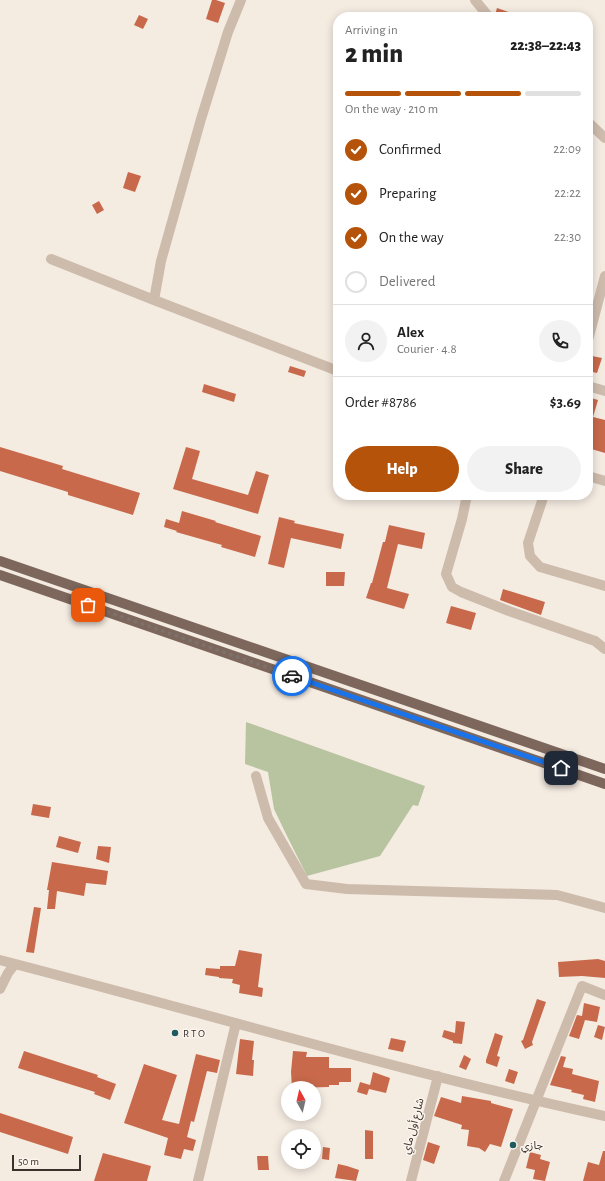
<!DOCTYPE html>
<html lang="en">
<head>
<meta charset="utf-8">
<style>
	body { margin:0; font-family:"Alegreya Sans","Noto Sans Arabic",sans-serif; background:#f2f2f2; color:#222; height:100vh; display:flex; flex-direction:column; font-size:15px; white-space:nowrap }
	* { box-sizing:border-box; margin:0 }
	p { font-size:13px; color:#767676 }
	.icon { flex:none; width:22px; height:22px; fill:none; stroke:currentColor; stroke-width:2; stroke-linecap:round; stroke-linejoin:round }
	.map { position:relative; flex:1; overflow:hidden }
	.sheet { position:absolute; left:333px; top:12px; width:260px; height:488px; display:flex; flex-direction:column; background:#fff; border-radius:16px; box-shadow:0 2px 10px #0003 }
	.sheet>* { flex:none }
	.needle { width:26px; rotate:352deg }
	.fabs { position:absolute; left:281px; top:1081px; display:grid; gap:8px }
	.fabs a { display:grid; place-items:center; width:40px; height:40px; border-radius:50%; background:#fff; box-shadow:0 2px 10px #0003; font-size:20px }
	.scale { position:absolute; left:12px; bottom:10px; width:69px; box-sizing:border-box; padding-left:4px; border:2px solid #3b302b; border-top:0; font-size:11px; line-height:14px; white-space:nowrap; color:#3b302b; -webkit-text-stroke:3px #fbf5ee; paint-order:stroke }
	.pin { position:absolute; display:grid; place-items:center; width:34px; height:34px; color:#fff; margin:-17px; border-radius:8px; box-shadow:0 2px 6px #0006 }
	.courier { position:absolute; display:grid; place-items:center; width:40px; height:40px; margin:-20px; border:3px solid #1a73e8; border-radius:50%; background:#fff; color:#222; box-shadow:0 1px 5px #0007 }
	.headline em { font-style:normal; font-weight:800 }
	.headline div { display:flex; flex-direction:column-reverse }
	.headline { display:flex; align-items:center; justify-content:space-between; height:68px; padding:0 12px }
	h1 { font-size:26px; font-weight:800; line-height:30px }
	.bar { display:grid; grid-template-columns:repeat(4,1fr); gap:6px 4px; align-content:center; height:48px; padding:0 12px }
	.bar i { height:5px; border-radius:3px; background:#e0e0e0 }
	.bar .selected { background:#b45309 }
	.bar p { grid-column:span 4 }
	.line { display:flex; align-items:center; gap:10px; padding:0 12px; border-top:1px solid #e0e0e0 }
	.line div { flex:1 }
	.round { display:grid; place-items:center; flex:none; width:42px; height:42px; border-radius:21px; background:#f2f2f2 }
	ol { padding:0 12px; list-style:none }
	li { display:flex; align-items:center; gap:12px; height:44px }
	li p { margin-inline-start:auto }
	li .icon { padding:4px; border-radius:50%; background:#b45309; color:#fff; stroke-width:4 }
	li:last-child { color:#767676 }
	li i { width:22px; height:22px; border:2px solid #e0e0e0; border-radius:50% }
	.cta { display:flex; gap:8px; margin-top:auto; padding:8px 12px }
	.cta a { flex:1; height:46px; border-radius:24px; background:#b45309; color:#fff; font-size:16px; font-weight:800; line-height:46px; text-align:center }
	.cta a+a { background:#f2f2f2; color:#222 }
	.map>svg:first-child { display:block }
	.green { fill:#b8c4a0 }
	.building { fill:#c8694b }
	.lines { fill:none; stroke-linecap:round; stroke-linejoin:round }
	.minor { stroke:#cdbbac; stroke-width:10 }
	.major { stroke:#7d675c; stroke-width:10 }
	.done { stroke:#7c716b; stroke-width:4; stroke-dasharray:0 7.2 }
	.route { stroke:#1a73e8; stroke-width:5 }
	.poi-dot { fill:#1f5a5e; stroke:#fbf5ee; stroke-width:1.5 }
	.labels { text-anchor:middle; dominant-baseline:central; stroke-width:3; stroke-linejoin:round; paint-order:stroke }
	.poi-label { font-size:11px; fill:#3b302b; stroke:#fbf5ee; text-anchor:start }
	.street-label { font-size:11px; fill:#3b302b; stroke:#fbf5ee }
</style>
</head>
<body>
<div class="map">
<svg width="605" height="1181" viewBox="0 0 605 1181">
	<rect width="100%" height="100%" fill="#f4ebe1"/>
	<path class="green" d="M 246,722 L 425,786 L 418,806 L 413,805 L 380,856 L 307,876 L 286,834 L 274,809 L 268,772 L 245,764 Z"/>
	<path class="building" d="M 212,0 L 216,0 L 225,3 L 218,23 L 206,19 Z
		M 497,8 L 520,16 L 520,17 L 495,17 L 495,15 Z
		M 139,15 L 148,19 L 143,29 L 134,25 Z
		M 128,172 L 141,176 L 135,192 L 123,188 Z
		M 99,201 L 104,210 L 97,214 L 92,205 Z
		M 592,356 L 602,358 L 597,373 L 588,371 Z
		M 290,366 L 306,371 L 304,377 L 288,372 Z
		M 204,384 L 236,394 L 234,402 L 202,392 Z
		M 588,397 L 598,400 L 593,417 L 605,420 L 605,453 L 588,448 Z
		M 0,447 L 63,466 L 62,469 L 140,493 L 133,515 L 68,495 L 68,492 L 0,471 Z
		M 186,447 L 200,451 L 192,479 L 248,495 L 256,471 L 269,475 L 258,514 L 173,489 Z
		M 182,511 L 216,521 L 215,522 L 261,536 L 255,557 L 221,547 L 222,545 L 176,532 L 177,531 L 164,527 L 166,519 L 179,523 Z
		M 279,517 L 295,521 L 294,523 L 344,534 L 341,549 L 291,538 L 284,568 L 268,564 Z
		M 389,525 L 425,533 L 422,549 L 398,544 L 387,588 L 409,594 L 404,609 L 366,598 L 371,583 L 372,583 L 383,542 L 385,542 Z
		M 326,572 L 345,572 L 344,586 L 326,586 Z
		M 503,589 L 545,602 L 541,615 L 500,600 Z
		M 451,606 L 476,613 L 471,630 L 446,623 Z
		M 33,804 L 51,807 L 49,818 L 31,815 Z
		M 59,836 L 81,842 L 78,853 L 56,847 Z
		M 98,846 L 111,847 L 109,863 L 96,859 Z
		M 52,862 L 108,871 L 106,885 L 86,883 L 84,896 L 57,891 L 55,909 L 47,909 L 49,890 L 47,890 Z
		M 34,907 L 41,908 L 34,953 L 26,952 Z
		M 239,950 L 262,954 L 258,987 L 263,988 L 262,997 L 239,993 L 240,985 L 232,983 L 233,979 L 219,978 L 219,977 L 205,975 L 206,968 L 220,969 L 220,966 L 235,966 Z
		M 598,959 L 605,961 L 605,978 L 582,976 L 559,977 L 558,962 Z
		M 537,999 L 546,1002 L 532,1042 L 533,1045 L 525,1049 L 521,1041 L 523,1040 Z
		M 584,1003 L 600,1007 L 597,1022 L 585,1020 L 579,1039 L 569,1036 L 577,1015 L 582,1016 Z
		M 456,1021 L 465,1022 L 462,1044 L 453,1043 L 453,1041 L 442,1037 L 444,1030 L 455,1033 Z
		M 598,1025 L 605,1027 L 602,1040 L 594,1037 Z
		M 495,1033 L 503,1036 L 497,1056 L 500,1057 L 497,1067 L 486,1063 L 486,1060 Z
		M 391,1038 L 406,1041 L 403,1052 L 388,1049 Z
		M 240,1039 L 254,1041 L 252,1060 L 254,1060 L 253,1076 L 236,1074 Z
		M 24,1051 L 98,1075 L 97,1077 L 116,1084 L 110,1100 L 94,1094 L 95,1092 L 18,1068 Z
		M 293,1051 L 307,1052 L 306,1057 L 329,1057 L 329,1068 L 351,1068 L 351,1082 L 339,1082 L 339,1085 L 329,1085 L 329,1087 L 292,1088 L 291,1072 Z
		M 196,1054 L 220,1060 L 217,1073 L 207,1071 L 194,1122 L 191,1121 L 187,1137 L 196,1140 L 193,1151 L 184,1149 L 181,1159 L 164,1155 L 168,1138 L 124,1123 L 144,1064 L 177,1075 L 162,1120 L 179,1124 Z
		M 464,1055 L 471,1059 L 466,1070 L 459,1067 Z
		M 561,1056 L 566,1057 L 563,1067 L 573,1069 L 572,1074 L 599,1081 L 595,1102 L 583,1099 L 584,1095 L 571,1092 L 572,1090 L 550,1085 Z
		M 509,1069 L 518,1072 L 514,1084 L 505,1081 Z
		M 373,1072 L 390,1078 L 386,1093 L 369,1089 L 367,1095 L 357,1092 L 360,1082 L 370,1085 Z
		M 462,1096 L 491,1101 L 491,1103 L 513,1109 L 501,1147 L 490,1144 L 485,1152 L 479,1148 L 467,1146 L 469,1130 L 461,1129 L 462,1125 L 434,1116 L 441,1097 L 461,1103 Z
		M 0,1113 L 73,1137 L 68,1154 L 0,1132 Z
		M 365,1130 L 373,1131 L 373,1159 L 365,1159 Z
		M 428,1142 L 440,1146 L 434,1164 L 423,1160 Z
		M 323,1147 L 330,1148 L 329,1160 L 322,1159 Z
		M 603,1151 L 605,1151 L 605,1181 L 583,1181 L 588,1162 L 599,1165 Z
		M 530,1152 L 541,1155 L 540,1159 L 550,1162 L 545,1181 L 533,1179 L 535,1170 L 526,1168 Z
		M 103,1153 L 151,1166 L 147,1181 L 94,1181 Z
		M 257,1156 L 268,1156 L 269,1170 L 258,1170 Z
		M 338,1164 L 347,1166 L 359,1170 L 356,1181 L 335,1178 Z"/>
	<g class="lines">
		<path class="minor" d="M 475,0 L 489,17
			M 588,122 L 605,138
			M 51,259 L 154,300 L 338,371
			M 154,300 L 161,261 L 201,119 L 228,32 L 241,0
			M 588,340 L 605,276
			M 588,386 L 605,391
			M 588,476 L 605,481
			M 467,495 L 462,519 L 446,574 L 452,587 L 461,592 L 509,611 L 595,641 L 605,649
			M 544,495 L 528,543 L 530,556 L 540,567 L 605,586
			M 256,776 L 268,818 L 306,884 L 347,889 L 557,895 L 605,908
			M 0,960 C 202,1012 401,1072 605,1116
			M 0,989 L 8,973 L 15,964
			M 198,1181 L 236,1023
			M 411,1181 L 438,1076
			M 504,1181 L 582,986 L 605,995"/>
		<path class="major" d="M 0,561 L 605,769
			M 0,575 L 605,784"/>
	</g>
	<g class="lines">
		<path class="done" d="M 88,605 L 292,676"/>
		<path class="route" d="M 292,676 L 561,768"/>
	</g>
	<g class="poi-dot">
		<circle cx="175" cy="1033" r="4"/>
		<circle cx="513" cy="1145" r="4"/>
	</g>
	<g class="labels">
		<g class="poi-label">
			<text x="183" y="1033">R T O</text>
			<text x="521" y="1145">جازي</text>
		</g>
		<g class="street-label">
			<text transform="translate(413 1126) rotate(-75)">شارع أول ماي</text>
		</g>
	</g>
</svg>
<div class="fabs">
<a><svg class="needle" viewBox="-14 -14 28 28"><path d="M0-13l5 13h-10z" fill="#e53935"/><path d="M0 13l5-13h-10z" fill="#767676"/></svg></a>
<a><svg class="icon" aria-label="locate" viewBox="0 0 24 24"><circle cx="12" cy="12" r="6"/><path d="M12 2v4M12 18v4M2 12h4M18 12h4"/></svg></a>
</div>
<div class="scale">50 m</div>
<div class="pin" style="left:88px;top:605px;background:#ea580c"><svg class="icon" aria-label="bag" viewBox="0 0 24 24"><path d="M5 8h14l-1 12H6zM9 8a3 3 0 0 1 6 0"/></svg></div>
<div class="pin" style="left:561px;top:768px;background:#1f2937"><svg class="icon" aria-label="home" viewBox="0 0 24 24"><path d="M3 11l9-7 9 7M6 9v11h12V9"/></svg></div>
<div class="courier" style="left:292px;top:676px"><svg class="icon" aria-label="car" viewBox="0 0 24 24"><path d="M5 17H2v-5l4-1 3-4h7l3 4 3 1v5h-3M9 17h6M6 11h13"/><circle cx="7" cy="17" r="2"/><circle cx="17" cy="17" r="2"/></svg></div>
<section class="sheet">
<div class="headline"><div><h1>2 min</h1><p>Arriving in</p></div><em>22:38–22:43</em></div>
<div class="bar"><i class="selected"></i><i class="selected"></i><i class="selected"></i><i></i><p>On the way · 210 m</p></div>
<ol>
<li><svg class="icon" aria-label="check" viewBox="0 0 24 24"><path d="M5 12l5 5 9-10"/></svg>Confirmed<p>22:09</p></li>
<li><svg class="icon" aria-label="check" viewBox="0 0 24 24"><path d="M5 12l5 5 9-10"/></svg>Preparing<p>22:22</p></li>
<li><svg class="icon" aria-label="check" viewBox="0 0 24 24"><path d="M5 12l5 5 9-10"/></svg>On the way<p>22:30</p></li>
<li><i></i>Delivered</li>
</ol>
<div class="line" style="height:72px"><a class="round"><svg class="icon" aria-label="person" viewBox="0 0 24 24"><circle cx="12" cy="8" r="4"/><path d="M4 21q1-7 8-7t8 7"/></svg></a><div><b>Alex</b><p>Courier · 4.8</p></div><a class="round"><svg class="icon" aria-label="phone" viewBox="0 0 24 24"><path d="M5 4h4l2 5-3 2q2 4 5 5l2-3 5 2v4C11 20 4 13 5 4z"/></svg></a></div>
<div class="line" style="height:52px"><div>Order #8786</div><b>$3.69</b></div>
<div class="cta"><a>Help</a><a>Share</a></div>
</section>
</div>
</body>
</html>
